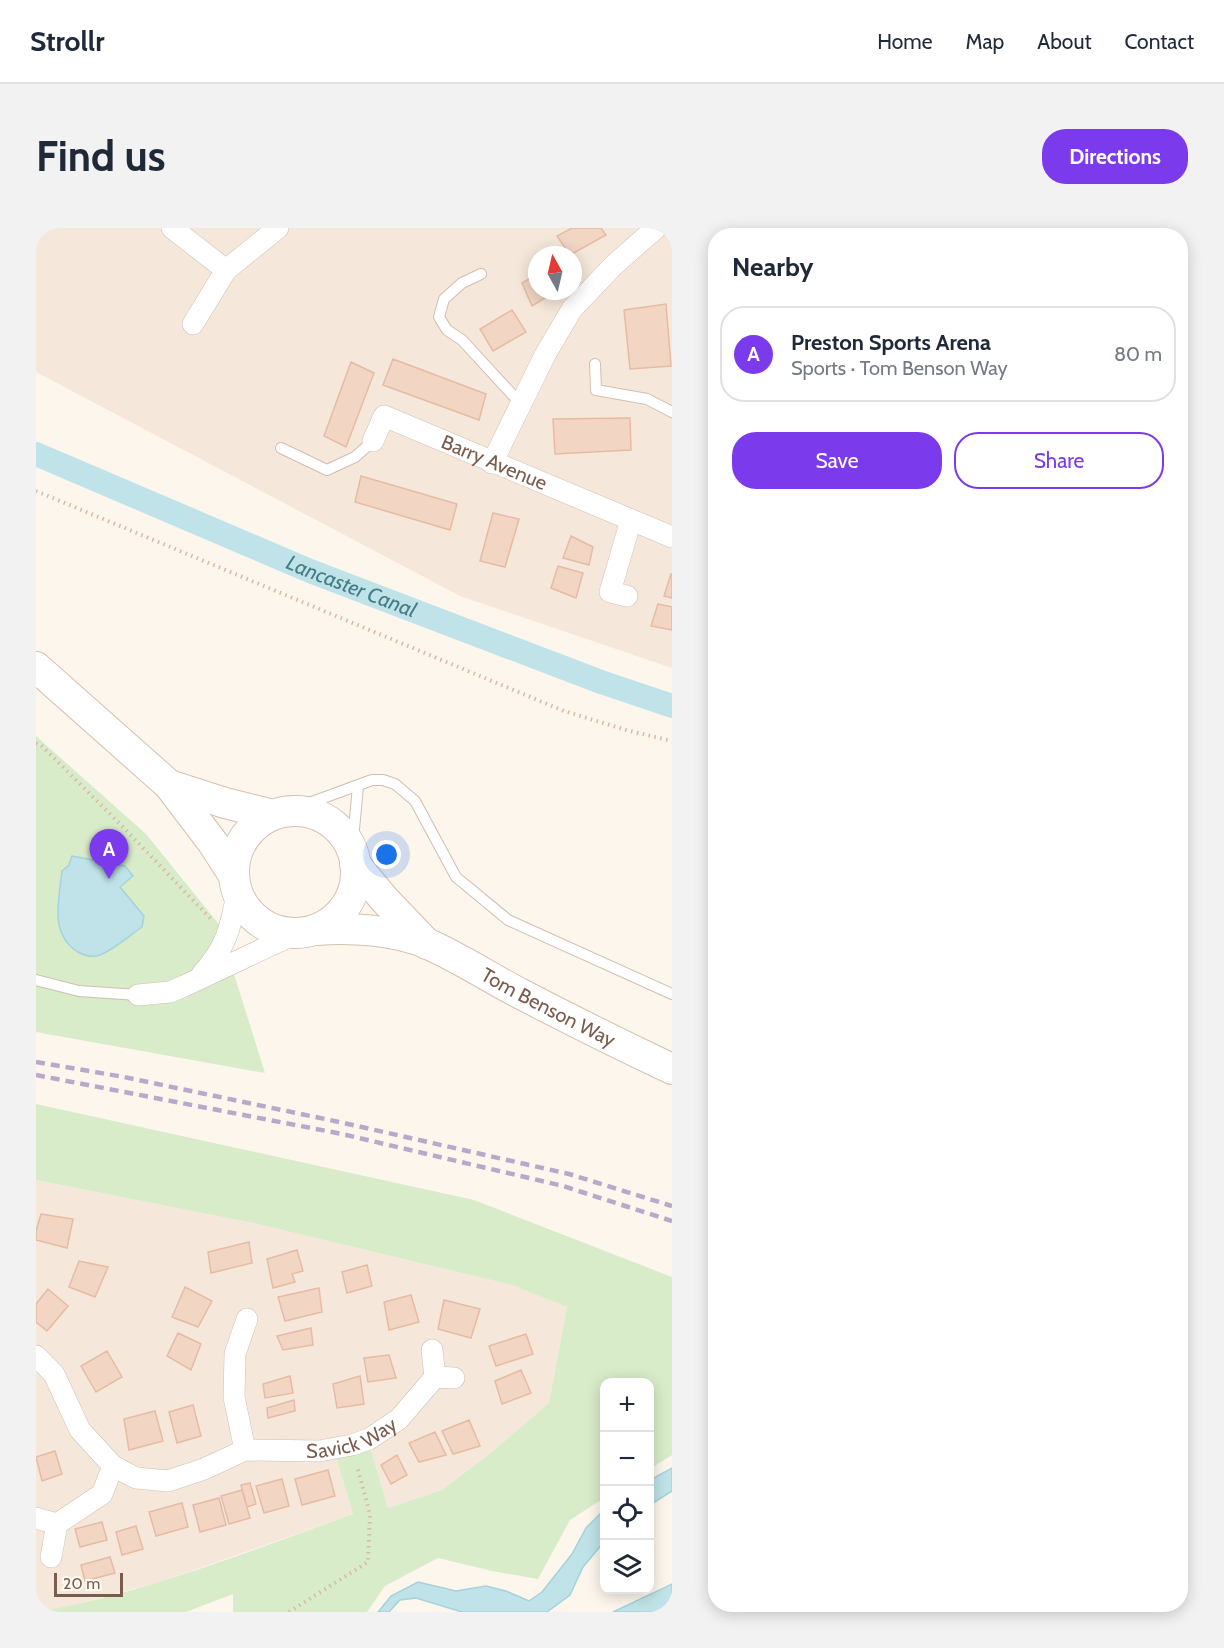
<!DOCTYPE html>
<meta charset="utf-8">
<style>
:root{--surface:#fff;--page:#f2f2f3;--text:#1f2937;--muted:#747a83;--line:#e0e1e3;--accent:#7c3aed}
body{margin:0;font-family:Cabin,sans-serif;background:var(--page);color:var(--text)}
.controls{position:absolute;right:18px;bottom:18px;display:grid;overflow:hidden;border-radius:12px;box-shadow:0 3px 15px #0003}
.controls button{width:54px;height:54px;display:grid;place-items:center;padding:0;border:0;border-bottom:2px solid var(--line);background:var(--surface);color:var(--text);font:30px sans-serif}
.compass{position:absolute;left:492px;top:18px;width:54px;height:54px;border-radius:50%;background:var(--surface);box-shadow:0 3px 15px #0003;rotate:352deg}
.scale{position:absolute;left:18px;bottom:15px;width:69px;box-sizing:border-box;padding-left:6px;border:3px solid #7a5c4d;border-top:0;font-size:16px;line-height:21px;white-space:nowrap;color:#7a5c4d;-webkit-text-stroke:4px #fffaf3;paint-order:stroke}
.you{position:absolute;left:351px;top:627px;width:21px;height:21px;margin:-15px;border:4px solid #fff;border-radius:50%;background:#1a73e8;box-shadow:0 0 0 9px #1a73e833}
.badge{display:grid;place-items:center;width:39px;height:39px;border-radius:50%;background:var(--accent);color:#fff;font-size:20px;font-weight:700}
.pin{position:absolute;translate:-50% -50px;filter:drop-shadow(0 2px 3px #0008)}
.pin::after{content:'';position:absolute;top:32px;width:21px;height:18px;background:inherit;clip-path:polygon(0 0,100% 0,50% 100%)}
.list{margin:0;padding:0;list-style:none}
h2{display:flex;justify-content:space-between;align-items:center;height:78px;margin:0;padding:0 24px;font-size:26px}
h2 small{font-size:20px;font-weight:400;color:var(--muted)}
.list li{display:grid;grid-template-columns:39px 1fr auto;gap:18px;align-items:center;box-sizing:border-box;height:96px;margin:0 12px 12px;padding:0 12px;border:2px solid var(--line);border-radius:24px}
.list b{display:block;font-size:22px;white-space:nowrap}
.list p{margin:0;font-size:20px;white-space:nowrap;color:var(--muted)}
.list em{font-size:20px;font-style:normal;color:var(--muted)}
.actions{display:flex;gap:12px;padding:18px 24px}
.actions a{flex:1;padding:14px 0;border:2px solid var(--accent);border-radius:24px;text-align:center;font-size:21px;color:var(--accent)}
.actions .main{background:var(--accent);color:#fff}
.icon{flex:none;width:33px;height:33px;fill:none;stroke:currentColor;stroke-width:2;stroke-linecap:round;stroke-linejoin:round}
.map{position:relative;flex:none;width:636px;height:1384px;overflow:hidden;border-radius:24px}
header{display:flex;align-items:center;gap:36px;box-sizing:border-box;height:84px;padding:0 30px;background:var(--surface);border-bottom:2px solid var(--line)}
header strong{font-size:28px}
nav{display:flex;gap:33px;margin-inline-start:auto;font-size:21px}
.intro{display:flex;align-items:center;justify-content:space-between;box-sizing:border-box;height:144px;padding:0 36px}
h1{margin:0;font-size:42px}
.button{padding:15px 27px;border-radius:24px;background:var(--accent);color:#fff;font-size:21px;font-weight:700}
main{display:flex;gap:36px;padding:0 36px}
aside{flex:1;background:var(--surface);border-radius:24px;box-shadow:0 3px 15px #0003}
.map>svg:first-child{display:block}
.residential{fill:#f5e8da;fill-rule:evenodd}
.green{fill:#d8ecc9}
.water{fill:#bfe3e8;stroke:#a5d3da;stroke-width:1.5}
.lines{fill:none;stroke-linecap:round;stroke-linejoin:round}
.canal{stroke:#bfe3e8;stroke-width:24}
.building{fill:#f3d5c3;stroke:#e6bba3;stroke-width:1.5}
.service-casing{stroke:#d1beb0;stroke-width:12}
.minor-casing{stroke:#d1beb0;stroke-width:22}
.secondary-casing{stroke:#d6c0b0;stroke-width:32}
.path{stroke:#d9b8a5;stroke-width:4;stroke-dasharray:1.5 4.5;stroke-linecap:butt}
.service{stroke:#fff;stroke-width:10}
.minor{stroke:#fff;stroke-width:21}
.secondary{stroke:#fff;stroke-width:30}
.rail{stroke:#b9a8c9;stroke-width:4.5;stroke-dasharray:9 6;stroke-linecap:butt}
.labels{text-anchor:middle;stroke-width:6;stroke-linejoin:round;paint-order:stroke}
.street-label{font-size:20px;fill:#7a5c4d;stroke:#fffaf3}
.water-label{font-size:21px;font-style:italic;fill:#437c86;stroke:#fffaf3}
</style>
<header>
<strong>Strollr</strong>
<nav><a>Home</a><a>Map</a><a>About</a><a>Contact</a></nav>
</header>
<div class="intro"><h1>Find us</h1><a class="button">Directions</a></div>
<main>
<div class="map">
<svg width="636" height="1384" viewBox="0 0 636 1384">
<rect width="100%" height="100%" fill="#fdf6ec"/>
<path class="residential" d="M0,0H636V440L424,368L0,144ZM501,27H537V63H501Z
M0,952L217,995L476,1057L531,1079L513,1175L456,1224L406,1262L352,1280L335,1222L300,1230L317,1286L127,1353L30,1379L0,1384Z"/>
<path class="green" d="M0,508L110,606L182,695L229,845L0,804Z
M0,876L438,972L636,1049V1227L614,1241V1154H568V1270L534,1292L502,1351L456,1343L402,1330L349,1358L331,1384H197V1366L150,1384H2C110,1365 214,1323 317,1286L300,1230L335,1222L352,1280L406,1262L456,1224L513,1175L531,1079L476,1057L217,995L0,952Z"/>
<path class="water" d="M36,628L89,638L97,648L84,659L108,688L106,699C93,708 79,721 64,727C56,730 49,728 42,724C13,706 23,672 26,643L33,637Z
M636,1240V1263L614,1277V1252Z
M568,1282V1314L547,1339L534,1367L511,1384H426L380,1370L364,1372L353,1384H342L355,1368L382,1354L420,1363L450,1358L470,1363L493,1373L506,1364L536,1326L550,1300Z
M636,1356V1384H577Z"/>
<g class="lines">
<path class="canal" id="s1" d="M0,226L274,343L565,454L636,478"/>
</g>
<path class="building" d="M536,0H565L570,7L534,27L521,8Z
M501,46V63H520L496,78L486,55Z
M630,76L635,138L594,141L588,82Z
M476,82L490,104L457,123L444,101Z
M357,131L450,166L443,192L347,157Z
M315,134L338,145L310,219L288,208Z
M594,190L595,222L519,226L517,191Z
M325,248L421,276L414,302L319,274Z
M457,285L483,291L469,339L444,333Z
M535,308L557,319L553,337L527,330Z
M522,338L547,345L540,370L515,360Z
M635,346H636V370L628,368Z
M622,376L636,379V402L615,398Z
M5,986L37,991L31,1020L0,1012V1003Z
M213,1014L216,1035L175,1045L172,1024Z
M261,1022L267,1043L256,1046L259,1054L237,1060L231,1031Z
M43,1033L72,1039L59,1069L33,1059Z
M331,1037L336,1058L311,1065L306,1044Z
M149,1059L176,1073L162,1099L136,1089Z
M283,1060L286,1084L249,1093L242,1069Z
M12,1061L32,1078L11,1103L0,1094V1076Z
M375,1067L383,1094L353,1102L348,1074Z
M408,1072L444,1081L435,1110L402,1101Z
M275,1100L277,1117L247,1122L241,1108Z
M142,1105L165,1116L155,1142L131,1128Z
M490,1106L497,1126L460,1138L453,1118Z
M71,1123L86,1149L60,1164L45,1138Z
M353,1127L360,1150L332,1154L328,1130Z
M485,1142L495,1165L466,1176L459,1153Z
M254,1148L257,1165L229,1170L227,1156Z
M324,1148L328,1176L301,1180L297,1156Z
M258,1172L259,1183L232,1190L231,1180Z
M157,1177L165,1208L141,1215L133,1184Z
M119,1183L127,1213L93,1222L88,1191Z
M433,1192L444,1218L417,1226L406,1203Z
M399,1204L410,1227L383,1234L373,1215Z
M19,1223L26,1246L6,1253L0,1229Z
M361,1227L371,1247L355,1256L345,1237Z
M292,1242L299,1268L266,1277L259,1251Z
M246,1251L253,1278L228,1285L220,1258Z
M214,1255L220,1276L211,1279L205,1257Z
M206,1262L214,1290L193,1296L185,1268Z
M183,1270L190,1297L164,1304L157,1277Z
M146,1275L152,1299L120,1308L113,1284Z
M66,1294L71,1312L44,1319L39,1301Z
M100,1298L107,1321L86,1327L80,1304Z
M74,1329L79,1345L49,1353L45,1337Z"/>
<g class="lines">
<defs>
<path id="service" d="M445,46L426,55L408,71L403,89L411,102L426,112L485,176
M559,136L560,162L611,171L636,184
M245,220L291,242L319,229L337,213
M249,584L336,552H347L359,556L379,573L420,649L472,692L636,766
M316,623L322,558
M0,752L43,763L102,767"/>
<g id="minor">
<path d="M136,0L190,42"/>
<path d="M157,96L190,42L242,0"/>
<path id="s2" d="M337,213L348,188L636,309"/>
<path d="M456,235L509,127L536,81L578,37L620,0"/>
<path d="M591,368L574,364L595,292"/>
<path d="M166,746C190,720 195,699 201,665"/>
<path d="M102,767L134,764L148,758L261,705"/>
<path d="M396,1122L399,1149"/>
<path id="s3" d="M0,1128L18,1146L44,1202L77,1238L100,1250L132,1253L168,1241L209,1222L283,1223L316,1217L333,1211L363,1191L399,1149L418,1150"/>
<path d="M209,1222L198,1169L199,1126L211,1091"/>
<path d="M0,1290L21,1296"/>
<path d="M15,1329L21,1296L66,1266L77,1238"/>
</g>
<g id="secondary">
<path d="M0,439L133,557L177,615L197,646"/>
<path d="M133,557L189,575L237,587"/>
<circle cx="259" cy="644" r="61"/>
<path d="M319,636L348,671L391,716"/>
<path id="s4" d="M280,702C314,699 360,702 392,716C424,730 454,750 485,766C535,792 585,817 636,841"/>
</g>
</defs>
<use href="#service" class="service-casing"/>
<use href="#minor" class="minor-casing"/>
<use href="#secondary" class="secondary-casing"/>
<path class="path" d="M0,263L528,483L590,502L636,513
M0,515L5,517L87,599L175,691
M253,1384L332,1334L334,1286L321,1238"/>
<use href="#service" class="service"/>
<use href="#minor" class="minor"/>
<use href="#secondary" class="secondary"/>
<path class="rail" d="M0,834L88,849L308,895L533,946L636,978
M0,847L306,906L527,958L636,993"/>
</g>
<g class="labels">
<g class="street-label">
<text dy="7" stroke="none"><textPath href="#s2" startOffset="147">Barry Avenue</textPath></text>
<text dy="7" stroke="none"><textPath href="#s4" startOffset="250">Tom Benson Way</textPath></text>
<text dy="7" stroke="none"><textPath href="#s3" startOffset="386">Savick Way</textPath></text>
</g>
<g class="water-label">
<text dy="7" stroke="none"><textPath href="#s1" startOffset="342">Lancaster Canal</textPath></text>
</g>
</g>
</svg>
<div class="controls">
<button>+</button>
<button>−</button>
<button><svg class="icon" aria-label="locate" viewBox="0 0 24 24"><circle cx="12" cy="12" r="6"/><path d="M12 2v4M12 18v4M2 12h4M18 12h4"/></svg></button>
<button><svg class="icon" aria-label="layers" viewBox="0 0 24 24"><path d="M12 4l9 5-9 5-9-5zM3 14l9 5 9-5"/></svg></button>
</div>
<svg class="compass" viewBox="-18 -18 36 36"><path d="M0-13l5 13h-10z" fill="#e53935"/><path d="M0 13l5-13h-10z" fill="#747a83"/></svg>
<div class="scale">20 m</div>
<div class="you"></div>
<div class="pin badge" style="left:73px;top:651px">A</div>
</div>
<aside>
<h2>Nearby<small></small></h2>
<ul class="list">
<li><span class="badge">A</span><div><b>Preston Sports Arena</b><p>Sports · Tom Benson Way</p></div><em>80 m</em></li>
</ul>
<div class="actions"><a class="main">Save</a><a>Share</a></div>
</aside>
</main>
